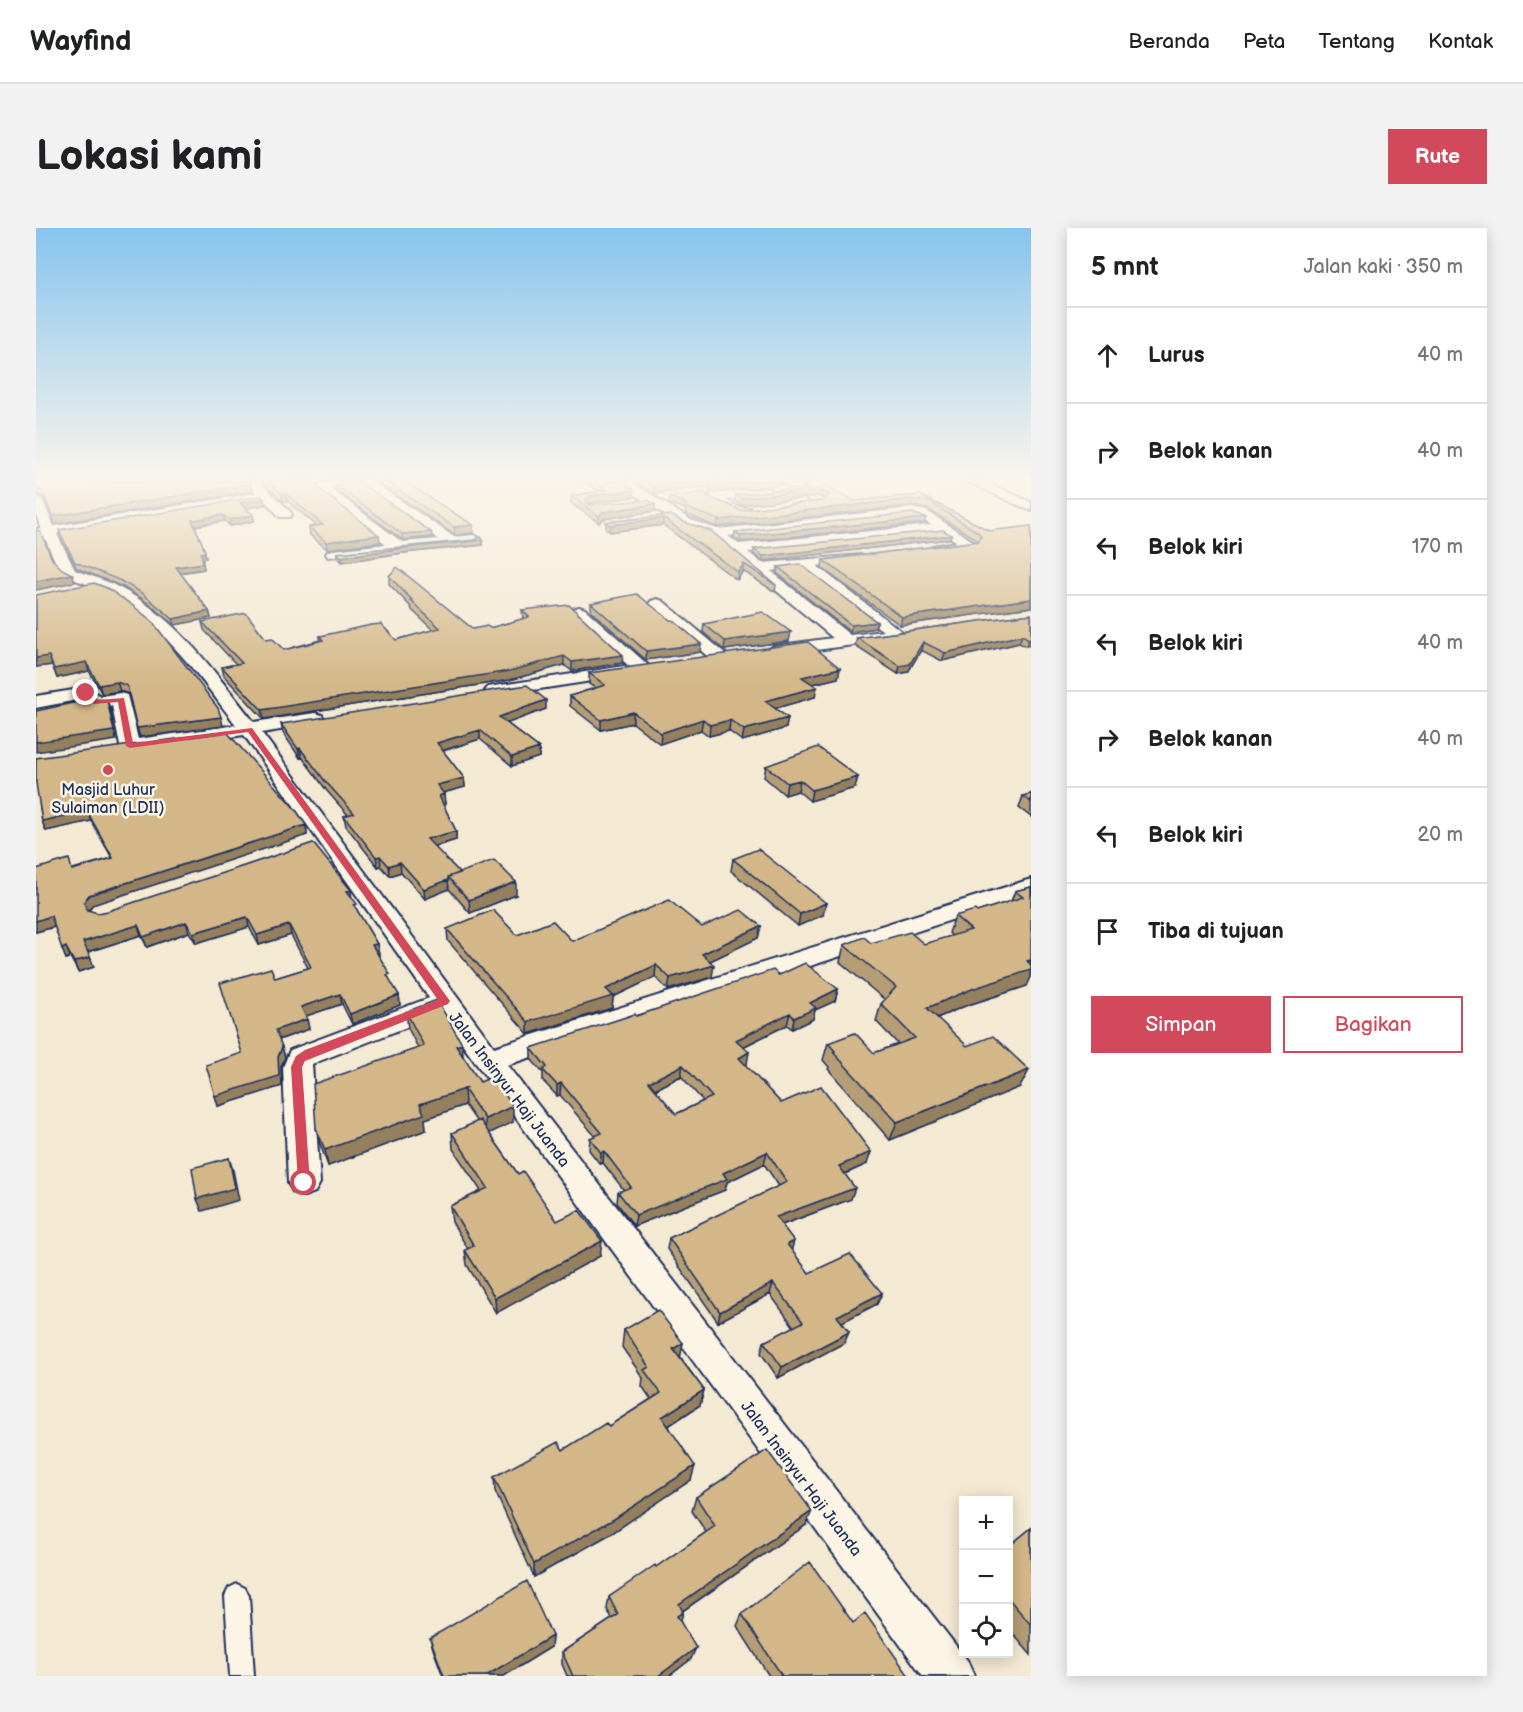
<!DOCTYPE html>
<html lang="id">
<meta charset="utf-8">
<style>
:root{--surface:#fff;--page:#f2f2f2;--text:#202124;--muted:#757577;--line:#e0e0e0;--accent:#d1495b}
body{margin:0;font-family:"Balsamiq Sans",sans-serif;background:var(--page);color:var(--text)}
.controls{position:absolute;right:18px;bottom:18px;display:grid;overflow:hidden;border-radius:0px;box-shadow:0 3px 15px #0003}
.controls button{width:54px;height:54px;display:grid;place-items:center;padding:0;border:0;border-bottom:2px solid var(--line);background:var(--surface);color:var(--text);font:30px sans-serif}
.stop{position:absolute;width:18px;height:18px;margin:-14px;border:4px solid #d1495b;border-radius:50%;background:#fff}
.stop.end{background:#d1495b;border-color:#fff;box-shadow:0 2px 6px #0008}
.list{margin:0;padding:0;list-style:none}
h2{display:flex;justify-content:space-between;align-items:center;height:78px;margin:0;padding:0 24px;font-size:26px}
h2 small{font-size:20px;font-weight:400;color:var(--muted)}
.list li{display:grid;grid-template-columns:39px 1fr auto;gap:18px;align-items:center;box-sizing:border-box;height:96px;padding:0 24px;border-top:2px solid var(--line)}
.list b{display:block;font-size:22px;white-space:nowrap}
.list em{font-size:20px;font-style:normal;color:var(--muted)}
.actions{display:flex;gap:12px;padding:18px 24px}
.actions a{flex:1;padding:14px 0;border:2px solid var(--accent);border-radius:0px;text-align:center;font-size:21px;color:var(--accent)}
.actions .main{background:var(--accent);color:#fff}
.icon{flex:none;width:33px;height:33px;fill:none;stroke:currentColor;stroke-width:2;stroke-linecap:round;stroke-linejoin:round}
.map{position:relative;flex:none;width:995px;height:1448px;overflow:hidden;border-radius:0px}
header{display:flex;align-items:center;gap:36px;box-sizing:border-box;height:84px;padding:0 30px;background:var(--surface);border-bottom:2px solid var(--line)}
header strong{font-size:28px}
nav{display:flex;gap:33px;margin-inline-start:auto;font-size:21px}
.intro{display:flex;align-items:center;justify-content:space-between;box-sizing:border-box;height:144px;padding:0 36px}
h1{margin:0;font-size:42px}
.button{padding:15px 27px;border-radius:0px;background:var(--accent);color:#fff;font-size:21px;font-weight:700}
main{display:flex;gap:36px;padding:0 36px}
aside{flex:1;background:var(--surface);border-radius:0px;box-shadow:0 3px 15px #0003}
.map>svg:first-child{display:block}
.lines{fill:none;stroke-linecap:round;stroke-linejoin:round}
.service-casing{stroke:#1b2f5e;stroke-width:4}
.minor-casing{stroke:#1b2f5e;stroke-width:4}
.service{fill:#fcf5e5;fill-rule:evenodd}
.minor{fill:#fcf5e5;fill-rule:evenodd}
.wall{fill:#b59d75;stroke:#1b2f5e;stroke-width:1.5;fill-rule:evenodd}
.shaded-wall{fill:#94805f;stroke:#1b2f5e;stroke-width:1.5}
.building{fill:#d3b788;stroke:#1b2f5e;stroke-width:1.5;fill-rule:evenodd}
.route{fill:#d1495b}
.poi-dot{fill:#d1495b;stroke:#fcf5e5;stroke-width:2}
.labels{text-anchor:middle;stroke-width:5;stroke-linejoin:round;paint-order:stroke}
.poi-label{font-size:16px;fill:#1b2f5e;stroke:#fcf5e5}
.street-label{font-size:16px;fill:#1b2f5e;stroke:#fcf5e5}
</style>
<header>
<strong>Wayfind</strong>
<nav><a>Beranda</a><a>Peta</a><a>Tentang</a><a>Kontak</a></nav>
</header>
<div class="intro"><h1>Lokasi kami</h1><a class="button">Rute</a></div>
<main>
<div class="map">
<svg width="995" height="1448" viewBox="0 0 995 1448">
<rect width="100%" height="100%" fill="#f4e9d2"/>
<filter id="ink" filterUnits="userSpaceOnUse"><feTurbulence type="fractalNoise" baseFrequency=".0167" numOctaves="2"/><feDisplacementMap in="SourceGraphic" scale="12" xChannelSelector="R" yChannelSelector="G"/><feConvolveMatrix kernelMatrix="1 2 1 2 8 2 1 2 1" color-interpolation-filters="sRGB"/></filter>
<g filter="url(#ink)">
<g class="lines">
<defs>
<path id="service" d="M201,1356L209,1360L213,1368L218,1448H194L189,1368L193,1360Z"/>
<path id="minor" d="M211,253H223L254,283L256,286L254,289H244L227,271L21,306L39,342C55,348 72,353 86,361C143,392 179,445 218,494L279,485L286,487L288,491L286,495L226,505L458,819L995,651V666L471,837L931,1432L938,1448H887L404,786L276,836L284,955L279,964L268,968L257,964L252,955L247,839L254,822L393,770L208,507L94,524L87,522L84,518L76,478C63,479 57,480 46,471L0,480V468L50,460L65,468L84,465L91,467L102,511L200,497C163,448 129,399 76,368C61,359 44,354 29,348L22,340L8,308L0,309V301L5,300L0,287V267L6,271L18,298L220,265Z
M336,253L418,309L438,307L445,311L438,315L292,329L290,326L292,323L297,322L350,316L284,265L282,259L284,256L296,253ZM322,255L323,256L402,311L366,314L295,261Z
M579,253H594L655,292L681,301L875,280L891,283L941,316L934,320L897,324L895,321L897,318L921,314L906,304L712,324L726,335L825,327L827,330L825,333L781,338L869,406L867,410L855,412L743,427L737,426L734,422L737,418L797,410L675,308L645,298ZM875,288L882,289L895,297L703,316L692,308ZM764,340L847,403L814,407L735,343Z
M746,253H761L790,274L784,278L779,277Z
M930,253H947L995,274V283Z
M732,260L738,264L736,267L690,272L702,279L714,280L716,283C703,294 680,280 670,270L676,266Z
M621,371L627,373L690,426L693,430L690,434H678L615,379L613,376L615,373Z
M543,379L549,381L611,436L614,440L611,444L605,445L595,440L597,443L594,447L588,448L458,468L452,467L449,463L452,459L458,458L588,438L594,439L537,387L535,384L537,381Z"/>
</defs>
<use href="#service" class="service-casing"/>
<use href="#minor" class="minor-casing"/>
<use href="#service" class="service"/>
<use href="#minor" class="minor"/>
</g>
<path class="wall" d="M0,253L216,263L19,296L8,270L0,266Z
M226,253H285L281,257L282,260L344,314L291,321L274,307L273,299L281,298L251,273H247Z
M340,253H367L437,297V305L419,307Z
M548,253H585L597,269L554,275L552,277L619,283L567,291L563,295L535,275V268L563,264Z
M599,253H782L818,273L884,267L954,303L995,298V379L864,397L786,340L787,332L942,313L940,311L892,281L875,278L681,299L650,286L649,281L633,275L634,269L671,268L704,282L785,273L788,271L784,268L705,277L699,273L700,267L769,260L770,259L764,255L674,265L672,260L667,259L618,266Z
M300,257L395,304L396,309L367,312L300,262Z
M229,277L210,280L217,287L218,293L194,298L189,293L159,298L169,324L170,330L166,331L168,341L144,345L173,383L175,390L139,397L108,372L87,359L41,340L24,308L23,302Z
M635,287L740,357L739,364L707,343L701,352L627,297L574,304L570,301V294Z
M888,295L704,314L698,310L699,304Z
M915,307L913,311L727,333L718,326V321Z
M447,312V317L367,325L306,334L302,330L301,325Z
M742,339L839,400L814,404L741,345Z
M353,348L437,401L454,400L487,391L486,382L586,435L536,443L528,437L474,452L228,491L188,448L186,439L200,436L168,402L166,394L230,411L248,422L284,412V408L360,412L397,402L376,382L375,379L353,356Z
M0,367L187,498L104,509L93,466L84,463L66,466L53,443L21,450L16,437L0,439Z
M555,375L664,424L610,432L555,383Z
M995,386V417L990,418L983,415L906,433L885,422L872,444L862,446L819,418L821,410Z
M668,396L753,413L688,422L667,404Z
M804,440L802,450L777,456L779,469L739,480L750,500L706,513L693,503L673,508L665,502L624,516L597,495L565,502L534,478V468L559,460L553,456V445Z
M510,481L471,495L503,520V529L476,538L444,511L407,523L428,550L429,559L407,565L409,576H407L420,603V612L398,619L424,645L480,667L434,685L413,661L389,671L365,644L354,648L345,638L342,639L310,598L308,588L312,587L291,563L266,529L264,530L247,505L245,496Z
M0,530L270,597L271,607L56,677L53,683L62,685L316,670L322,684L341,716L343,726H342L355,755L363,767L364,777L316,796L306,776L270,788L273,801L243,812L249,829L245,839L246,858L182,878L239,750L272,740L255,707L223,717L213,699L160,715L153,704L111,719L105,707L52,724L58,739L42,744L34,729L30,731L19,699L0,704L37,641L76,630L55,593L10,603L6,593L2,565Z
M730,538L819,560L774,573L762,563L749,567L728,549Z
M995,566V589L983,580L987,568Z
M697,631L787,687L762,698L695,643Z
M995,659L991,758L929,778L901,790L931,818L993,842L984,859L854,912L792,841L793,839L787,832L792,815L838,825L862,816L840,793L845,776L849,772L804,734L808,717L835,715L888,716L916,708L913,705L919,688L941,684L975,673L979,663Z
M725,698L722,710L674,733L676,749L632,762L619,749L577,769L576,780L492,806L412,713L411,701L536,713L666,699Z
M743,747L802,761L799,773L779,782L777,791L756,801L751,797L707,819L711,836L709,837L745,875L831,936L809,946L815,971L746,997L755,1022L773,1045L846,1065L841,1076L806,1094L813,1104L808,1115L742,1150L725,1125L728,1114L758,1099L734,1066L682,1094L631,1021L633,1010L743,958L728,936L691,954L689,962L598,998L581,975L582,964L588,962L567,935L564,936L553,922L554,910L559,908L524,867L521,868L507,853V845L495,831V820L600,788ZM645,848L667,873L640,886L619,862Z
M370,784L426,816L427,829L444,854L477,894L453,905L482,946L521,993L564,1028L460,1085L431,1037L429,1022L432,1021L416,994L414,978L445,963L417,921L416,905L441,894L429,877L389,891L390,902L292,938L284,916L280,900L382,820L372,800Z
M588,1102L644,1129L668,1162L664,1177L633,1198L655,1252L576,1305L498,1349L459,1263L458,1249L527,1222L573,1198L615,1171L606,1158L607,1150L586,1119Z
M660,1269L770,1297L647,1383L644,1394L655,1431L633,1448H531L526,1436V1424L576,1391L571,1381L573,1369L620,1339L670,1304L656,1283Z
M995,1300V1427L972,1400V1319Z
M706,1386L817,1395L873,1448H733L701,1398Z
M516,1408L515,1419L468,1448H407L397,1421L394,1410Z"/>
<path class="shaded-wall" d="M659,253H667V259L618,266V259Z
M717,253H764V255L674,265L675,258Z
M215,256L216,263L19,296L17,288Z
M785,261L784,268L705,277L706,270Z
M598,262L597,269L554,275L550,279V272L554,268Z
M246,266H250L251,273H247Z
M228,271L229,277L205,281L204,275Z
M876,271L875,278L681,299L682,292Z
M619,276V283L567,291L563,295V288L567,284Z
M187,287L189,293L158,298L156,292Z
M217,287L218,293L194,298L193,292Z
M627,290V297L574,304V297Z
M890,290L888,295L704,314V308Z
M437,297V305L419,307L418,299Z
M395,304L396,309L367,312L366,306Z
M343,307L344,314L291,321L290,314Z
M915,307L913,311L727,333V328Z
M447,312V317L367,325L306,334L305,329L367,320Z
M169,324L170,330L166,331L165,325Z
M167,335L168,341L141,345L140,339Z
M708,336L707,343L701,352L702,344Z
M36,346L39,354L0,362V353Z
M995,371V379L864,397L866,389Z
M173,383L175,390L139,397L137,391Z
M841,394L839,400L814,404L815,397Z
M755,404L753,413L688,422L689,413Z
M986,407L983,415L906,433L909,425Z
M995,410V417L990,418L993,411Z
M887,414L885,422L872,444L862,446L864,438Z
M665,416L664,424L610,432V423Z
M587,427L586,435L536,443V434Z
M13,428L16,437L0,439V430Z
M528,428V437L474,452L228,491L226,482Z
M50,434L53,443L21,450L18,441Z
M804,440L802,450L764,459L766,449Z
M81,454L84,463L66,466L63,457Z
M781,459L779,469L727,484L729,473Z
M71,472L74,480L80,512L0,524V514Z
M510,472V481L464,498L463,489Z
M597,484V495L565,502V492Z
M185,489L187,498L104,509L101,500Z
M752,490L750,500L706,513L708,502Z
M667,491L665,502L624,516L625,505Z
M694,492L693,503L673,508L674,497Z
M444,502V511L402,524L401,515Z
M264,520L266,529L264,530L262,521Z
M503,520V529L476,538V529Z
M822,549L819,560L774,573L776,562Z
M428,550L429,559L402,566L401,557Z
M764,552L762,563L749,567L751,555Z
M408,566L409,576L404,577L403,568Z
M51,583L55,593L10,603L6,593Z
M270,597L271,607L56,677L52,684L48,674L53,667Z
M420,603V612L392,620L391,611Z
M344,628L345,638L342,639L340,629Z
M364,634L365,644L354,648L353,638Z
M412,652L413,661L389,671L388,661Z
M480,654V667L434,685L433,672Z
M315,662L316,672L311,663Z
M790,675L787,687L762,698L764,686Z
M15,688L20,698L0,704V693Z
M211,689L213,699L160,715L157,705Z
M150,694L153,704L111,719L107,709Z
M102,697L105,707L51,724L47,714Z
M253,697L255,707L223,717L221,707Z
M725,698L722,710L664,738L666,726Z
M341,716L343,726L338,727L336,717Z
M30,719L34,729L30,731L26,721Z
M54,729L58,739L42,744L38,734Z
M995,732V749L991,758L929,778L884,797L891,780Z
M620,737L619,749L577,769L576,780L492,806V794L570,761Z
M678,737L676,749L632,762L634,750Z
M802,761L799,773L779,782L777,791L756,801L758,790L774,775Z
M304,766L306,776L267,789L265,779Z
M363,767L364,777L316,796L314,786Z
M754,785L751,797L698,823L700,812Z
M271,791L273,801L242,812L240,802Z
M426,816L427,832L420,818Z
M246,819L249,829L245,839L246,858L182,878L179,868L242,829Z
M713,824L711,836L700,841L703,830Z
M647,837L645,848L611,865L613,854Z
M993,842L984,859L854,912L861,894Z
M525,855L524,867L521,868V857Z
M428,861L429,877L389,891L390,902L292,938L289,922L384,876Z
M477,878V894L450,907L449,891Z
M568,923L567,935L564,936L565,925Z
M731,924L728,936L691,954L689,962L598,998L600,987Z
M835,924L831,936L799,950L803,938Z
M193,930L197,942L203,972L166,983L161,971Z
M819,960L815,971L737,1000L740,989Z
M566,1013L564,1028L460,1085L459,1070Z
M758,1013L755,1024L751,1016Z
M737,1055L734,1066L682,1094L684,1084Z
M846,1065L841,1076L797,1099L801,1088Z
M813,1104L808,1115L742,1150L746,1139Z
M647,1115L644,1131L637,1121Z
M668,1162L664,1177L623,1204L626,1189Z
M659,1238L655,1252L576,1305L498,1349V1336Z
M776,1283L770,1297L639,1388L643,1376Z
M647,1384L644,1396L641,1388Z
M516,1408L515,1419L468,1448H450Z
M660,1420L655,1431L633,1448H622Z"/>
<path class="building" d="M0,253H213L215,256L17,288L6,263L0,260Z
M232,253H280L282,260L343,307L290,314L273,299L287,297L250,266H246Z
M316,253H322L395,304L366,306L300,257Z
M349,253H367L437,297L418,299Z
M558,253H585L598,262L554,268L550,272L552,277L612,272L619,276L567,284L563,288L535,268L571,262Z
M609,253H659L618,259Z
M672,253H717L675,258Z
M772,253H782L818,273L884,267L954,303L995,298V371L866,389L787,332L943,313L945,308L942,304L894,274L876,271L682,292L651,280L649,275L634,269L669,264L671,268L704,282L785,273L793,267L785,261L706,270L700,267L769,260L773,254Z
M225,268L228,271L204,275L217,287L193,292L187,287L156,292L166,315L169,324L165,325L167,335L140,339L173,383L137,391L106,365L85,353L39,334L23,302Z
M876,285L890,290L704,308L699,304Z
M635,287L645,293L675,303L740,357L708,336L702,344L627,290L574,297L570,294Z
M0,302L4,303L16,331L26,341L36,346L0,353Z
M907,302L915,307L727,328L718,321Z
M445,309L447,312L367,320L305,329L301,325L438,312Z
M764,336L841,394L815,397L742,339Z
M361,339L437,401L451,398L454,400L493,389L486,382L533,377L587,427L536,434L528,428L474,443L226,482L186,439L206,435L166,394L210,385L230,411L236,410L248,422L287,412L284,408L335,397L345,396L360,412L404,400L375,373H377L353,348Z
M58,355L71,360L96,377L116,393L182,480L185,489L101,500L91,458L81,454L63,457L50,434L18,441L13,428L0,430V367Z
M601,366L634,392H637L665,416L610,423L555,375Z
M727,384L755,404L689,413L668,396Z
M995,386V410L993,411L986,407L909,425L887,414L874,436L864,438L821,410Z
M772,414L804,440L766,449L781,459L729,473L752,490L708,502L694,492L674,497L667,491L625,505L597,484L565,492L534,468L569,457L553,445Z
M491,457L510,472L463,489L503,520L476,529L444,502L401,515L428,550L401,557L408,566L403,568L420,603L391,611L424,645L412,649V652L388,661L364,634L353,638L344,628L340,629L308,588L318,585L289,553L264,520L262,521L245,496Z
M55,471L71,472L78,503L0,514V483Z
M191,504L260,582L270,597L53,667L48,674L51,682L62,685L72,683L277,615L315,662L311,663L321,676L318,677L341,716L336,717L354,746L351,747L363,767L314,786L304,766L265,779L271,791L240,802L246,819L242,829L243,848L179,868L170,837L206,825L184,755L235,740L239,750L275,739L253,697L221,707L211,689L157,705L150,694L107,709L102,697L47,714L54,729L38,734L30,719L26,721L15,688L0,693V641L33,631L36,642L77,630L51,583L6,593L0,555V530Z
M782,519L822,549L776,562L764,552L751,555L730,538Z
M995,566V574L987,568Z
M722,621L790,675L764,686L697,631Z
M458,632L480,654L433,672L412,649Z
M995,659V732L991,733L995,737V742L936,761L891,780L931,818L957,808L993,842L861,894L797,824L799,823L792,815L819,805L838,825L879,810L845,776L860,759L808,717L828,709L835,715L874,704L888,716L935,702L919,688L939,682L941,684L987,669L979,663Z
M633,672L666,699L705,682L725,698L666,726L678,737L634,750L620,737L570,761L577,768L492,794L411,701L457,682L481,707L517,693L536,713Z
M769,735L802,761L774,775L780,780L758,790L754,785L700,812L713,824L703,830L745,875L785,858L835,924L803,938L819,960L740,989L758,1013L751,1016L773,1045L814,1026L846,1065L801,1088L813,1104L746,1139L728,1114L767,1094L737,1055L684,1084L633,1010L751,954L731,924L687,945L691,951L600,987L582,964L595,959L568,923L565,925L554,910L566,905L525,855L521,857L507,842L511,839L495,820L599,786L600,788L737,742L743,747ZM647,837L676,869L640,886L613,854Z
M401,772L426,816L420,818L444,854L456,849L477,878L449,891L428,861L432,860L384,876L388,886L289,922L280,900L277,856L388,818L370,784Z
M444,892L482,946L487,943L521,993L543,982L566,1013L459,1070L429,1022L438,1018L414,978L452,960L416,905Z
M193,930L199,960L161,971L156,940Z
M622,1082L647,1115L637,1121L668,1162L626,1189L659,1238L578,1291L498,1336L458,1249L522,1214L527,1222L570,1195L573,1198L625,1165L608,1142L613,1139L588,1102Z
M731,1222L776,1283L643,1376L647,1384L641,1388L660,1420L622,1448H537L526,1424L582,1387L573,1369L619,1337L620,1339L679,1298L660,1269Z
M995,1300V1397L972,1370V1319Z
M774,1334L817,1395L829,1385L873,1448H746L706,1386Z
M491,1353L516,1408L450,1448H408L394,1410Z"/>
</g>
<linearGradient id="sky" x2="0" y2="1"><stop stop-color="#87c4ef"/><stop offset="0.55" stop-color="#faf5eb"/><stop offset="1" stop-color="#faf5eb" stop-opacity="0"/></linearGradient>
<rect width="995" height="456" fill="url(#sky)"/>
<path class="route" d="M47,464H52L62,472L88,470L97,515L216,500L414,773L412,776L269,833L266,839L274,955L272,959L268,960L262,955L255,839L260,828L269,822L402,772L212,504L94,520L90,518L82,474L58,476L47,466Z"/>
<circle class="poi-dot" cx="72" cy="542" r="6"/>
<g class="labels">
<g class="poi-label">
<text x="72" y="567">Masjid Luhur<tspan x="72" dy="18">Sulaiman (LDII)</tspan></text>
</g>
<g class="street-label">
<text transform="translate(474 861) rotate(53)" y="6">Jalan Insinyur Haji Juanda</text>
<text transform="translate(766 1250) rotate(53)" y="6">Jalan Insinyur Haji Juanda</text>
</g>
</g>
</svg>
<div class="controls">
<button>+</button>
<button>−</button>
<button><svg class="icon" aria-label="locate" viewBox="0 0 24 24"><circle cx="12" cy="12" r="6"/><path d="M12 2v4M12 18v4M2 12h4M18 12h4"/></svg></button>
</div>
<div class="stop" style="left:268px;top:955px"></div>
<div class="stop end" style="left:50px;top:465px"></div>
</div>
<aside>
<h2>5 mnt<small>Jalan kaki · 350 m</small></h2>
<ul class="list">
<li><svg class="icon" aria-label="ahead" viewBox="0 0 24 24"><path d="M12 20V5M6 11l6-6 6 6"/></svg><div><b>Lurus</b></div><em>40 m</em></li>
<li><svg class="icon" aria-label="right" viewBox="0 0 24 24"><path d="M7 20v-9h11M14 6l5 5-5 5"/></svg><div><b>Belok kanan</b></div><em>40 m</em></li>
<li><svg class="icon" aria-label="left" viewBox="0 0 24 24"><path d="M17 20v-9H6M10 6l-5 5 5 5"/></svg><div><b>Belok kiri</b></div><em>170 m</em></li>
<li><svg class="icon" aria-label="left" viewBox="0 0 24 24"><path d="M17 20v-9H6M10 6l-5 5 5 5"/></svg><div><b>Belok kiri</b></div><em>40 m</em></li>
<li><svg class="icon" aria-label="right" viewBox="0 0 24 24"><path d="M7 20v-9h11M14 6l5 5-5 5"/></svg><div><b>Belok kanan</b></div><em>40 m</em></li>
<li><svg class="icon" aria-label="left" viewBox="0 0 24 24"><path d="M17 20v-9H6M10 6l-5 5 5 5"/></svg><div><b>Belok kiri</b></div><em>20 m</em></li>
<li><svg class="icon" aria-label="arrive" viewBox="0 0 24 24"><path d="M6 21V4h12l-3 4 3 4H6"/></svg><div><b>Tiba di tujuan</b></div></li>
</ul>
<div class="actions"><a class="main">Simpan</a><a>Bagikan</a></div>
</aside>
</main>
